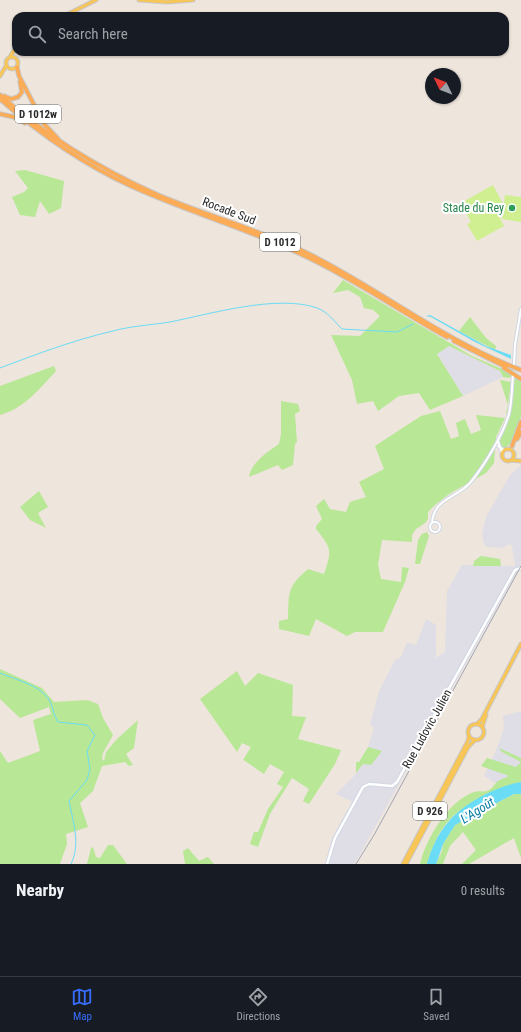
<!DOCTYPE html>
<meta charset="utf-8">
<style>
:root{--surface:#171b24;--page:#20242c;--text:#f1f3f6;--muted:#9ea1a6;--line:#363941;--accent:#386eff}
body{margin:0;font-family:"Roboto Condensed",sans-serif;background:var(--page);color:var(--text)}
.compass{position:absolute;left:425px;top:68px;width:36px;height:36px;border-radius:50%;background:var(--surface);box-shadow:0 1px 3px #0004;rotate:313deg}
.list{margin:0;padding:0;list-style:none}
h2{display:flex;justify-content:space-between;align-items:center;height:52px;margin:0;padding:0 16px;font-size:17px}
h2 small{font-size:13px;font-weight:400;color:var(--muted)}
.icon{flex:none;width:22px;height:22px;fill:none;stroke:currentColor;stroke-width:2;stroke-linecap:round;stroke-linejoin:round}
.map{position:relative;flex:none;width:521px;height:864px;overflow:hidden}
.search{position:absolute;background:var(--surface);box-shadow:0 1px 3px #0004;left:12px;right:12px;top:12px;height:44px;display:flex;align-items:center;gap:10px;box-sizing:border-box;padding:0 14px;border-radius:12px;color:var(--muted);font-size:15px}
.sheet{height:112px;background:var(--surface)}
nav{display:flex;justify-content:space-around;align-items:center;box-sizing:border-box;height:56px;border-top:1px solid var(--line);background:var(--surface);font-size:11px;color:var(--muted)}
nav a{display:grid;justify-items:center;gap:2px}
nav .on{color:var(--accent)}
.map>svg:first-child{display:block}
.industrial{fill:#dfdde6}
.green{fill:#b8e796}
.pitch{fill:#cfef91}
.water{fill:#6adcf5}
.lines{fill:none;stroke-linecap:round;stroke-linejoin:round}
.stream{stroke:#6adcf5;stroke-width:1}
.tertiary-casing{stroke:#d1d7e4;stroke-width:4}
.secondary-casing{stroke:#d1d7e4;stroke-width:4.5}
.primary-casing{stroke:#c8c8c8;stroke-width:5}
.trunk-casing{stroke:#c8c8c8;stroke-width:5.5}
.tertiary{stroke:#fff;stroke-width:2}
.secondary{stroke:#fff;stroke-width:2.5}
.primary{stroke:#f8c557;stroke-width:3}
.trunk{stroke:#fcab56;stroke-width:3.5}
.rail{stroke:#9fa4b6;stroke-width:1}
.leisure-dot{fill:#2e9e5b;stroke:#fff;stroke-width:1.5}
.labels{text-anchor:middle;stroke-width:4;stroke-linejoin:round;paint-order:stroke}
.shield{fill:#fff;stroke:#6b6b6b;stroke-width:1}
.shield-label{font-size:11px;font-weight:bold;fill:#2b2b2b}
.leisure-label{font-size:12px;fill:#27864d;stroke:#fff;text-anchor:end}
.street-label{font-size:12px;fill:#2b2b2b;stroke:#fff}
.water-label{font-size:13px;font-style:italic;fill:#067ba4;stroke:#fff}
</style>
<div class="map">
<svg width="521" height="864" viewBox="0 0 521 864">
<rect width="100%" height="100%" fill="#eee5dc"/>
<path class="industrial" d="M449,346L500,371L503,377L463,396L437,353Z
M521,465V563L359,856L354,864H326L332,838L352,802L336,794L354,776L363,764L382,751L368,747L374,727L370,725L379,691L395,660L401,657L407,642L416,645L426,619L436,625V658L445,652L447,591L462,565L515,566L512,546L510,544L501,548L487,547L484,544L482,534L486,517L510,475Z
M521,711V781L500,786L484,776L497,748L504,728L503,716Z"/>
<path class="green" d="M25,170L64,181L61,208L49,214L40,201L35,217L20,215L12,197L24,192L28,188L15,171Z
M343,280L472,356L511,373V377L509,378L503,377L500,371L449,346L437,354L463,396L430,410L419,393L399,396L378,411L373,401L357,404L352,380L331,335L360,336L380,316L373,310L364,308L360,297L348,290L333,293Z
M470,317L486,338L496,346L495,350L459,331Z
M54,366L56,371C39,389 25,408 0,415V386Z
M515,375L521,380C521,392 521,405 521,416C520,424 513,446 504,448L500,446L499,440L509,417L512,403Z
M500,380L511,382L507,414L506,413L508,405Z
M281,401L298,404L300,411L295,414L297,442L295,444L293,465L282,470L278,465L249,477C251,463 267,452 279,444L281,434Z
M440,411L451,439L459,436L456,423L465,419L471,434L481,430L476,415L505,418L496,437L494,463L486,473L449,494L435,505L428,512V519L425,523L416,529L412,535V542L382,540L378,565L381,579L401,582L402,567L409,568L405,582L383,632H355L347,636L316,619L309,636L279,629V621L288,619C289,592 287,587 308,569L324,574C332,550 332,549 316,529V526L322,519L316,506L324,499L330,509L346,512L350,502L366,497L359,482L384,469L375,446L421,416Z
M39,491L48,507L38,513L46,528L30,520L20,507Z
M427,532L429,536L420,564H415L418,540L422,534Z
M481,556L500,559L501,566H473L474,561Z
M0,669L42,688L54,702L87,700L98,704L103,718L113,735L103,753L102,759L104,761L106,752L117,739L138,720L134,748L126,754L133,765L129,766L125,762L102,766L93,791L80,803L88,827L66,834L67,844L60,864H0V751L8,763L40,751L33,720L51,714L49,707L20,718L0,699Z
M237,671L245,686L258,673L293,685L292,716L306,717L298,739L341,750L335,764L309,804L303,801L309,789L292,778L270,814L258,847L250,844L254,832H258L268,809L283,787L277,784L284,772L270,764L264,774L245,761L243,760L251,747L242,743L237,752L200,699Z
M368,747L382,751L371,765L363,764L356,773V762H359Z
M499,748L521,758V782C511,784 501,789 492,793C454,809 439,824 427,864H420C426,839 448,801 474,792C479,790 484,793 489,790C493,788 494,784 498,781C501,779 506,778 509,776L481,766L487,758L516,767L521,762L502,752Z
M514,794H521V858L514,838L469,864H462L476,850L463,832L450,846L443,864H436L442,851L443,844L455,825Z
M108,845H113L127,864H87L91,848L93,847L96,857L100,858Z
M188,848L199,861L208,857L214,864H185L183,851Z"/>
<path class="pitch" d="M493,185L503,204L495,208L504,226L477,241L467,224L471,222L461,203Z
M505,195L521,197V222L502,219Z"/>
<path class="water" d="M430,315L486,346L511,355V359L475,342L431,317L426,316Z
M521,782V794H514L455,825L443,844L437,862L436,864H427C437,829 454,810 486,794C497,789 509,784 521,782Z"/>
<g class="lines">
<path class="stream" d="M0,368C37,354 74,340 113,331C131,326 151,325 170,322C210,314 278,294 317,308C328,312 334,321 342,329L397,332L413,324
M0,673C16,680 37,684 48,698C53,705 53,715 58,722L87,725L95,735L87,751L90,769L87,780L69,801C73,822 81,844 71,864"/>
<defs>
<path id="tertiary" d="M514,364L515,345L521,309
M498,441L502,453
M498,446L504,450
M430 527a5 5 0 1 1 10 0a5 5 0 1 1-10 0Z
M432,523C434,498 455,499 470,483C484,466 503,435 509,414C512,401 512,387 513,374"/>
<path id="secondary" d="M327,864L335,838L363,787L369,784L392,786L397,782L515,570L521,568"/>
<path id="primary" d="M139,0L167,2L193,0
M64,16L96,0
M6 63a6 6 0 1 1 12 0a6 6 0 1 1-12 0Z
M10,57L16,47
M0,76L6,66
M502 455a6 6 0 1 1 12 0a6 6 0 1 1-12 0Z
M511,460L521,461
M468 732a8 8 0 1 1 16 0a8 8 0 1 1-16 0Z
M477,724L482,719L521,644
M482,727L486,715
M403,864L468,741L469,736
M406,864L468,747L475,740"/>
<path id="trunk" d="M17,67L19,76L44,124L58,139
M0,95C47,137 100,169 158,195C207,216 261,230 309,254C381,290 445,342 521,370
M4,96L11,99L18,97L22,92L20,82
M0,99C40,134 83,164 131,186C188,212 249,229 305,256C354,279 400,311 447,337
M0,114L14,117L25,123
M454,341L506,367
M504,368L521,379
M517,439L521,432
M512,446L521,422"/>
</defs>
<use href="#tertiary" class="tertiary-casing"/>
<use href="#secondary" class="secondary-casing"/>
<use href="#primary" class="primary-casing"/>
<use href="#trunk" class="trunk-casing"/>
<use href="#tertiary" class="tertiary"/>
<use href="#secondary" class="secondary"/>
<use href="#primary" class="primary"/>
<use href="#trunk" class="trunk"/>
<path class="rail" d="M356,864L374,835L521,566"/>
</g>
<circle class="leisure-dot" cx="512" cy="208" r="4"/>
<g class="labels">
<g class="shield">
<rect x="15" y="105" width="46" height="18" rx="3"/>
<rect x="260" y="233" width="40" height="18" rx="3"/>
<rect x="413" y="802" width="34" height="18" rx="3"/>
</g>
<g class="shield-label">
<text x="38" y="118">D 1012w</text>
<text x="280" y="246">D 1012</text>
<text x="430" y="815">D 926</text>
</g>
<g class="leisure-label">
<text x="504" y="212">Stade du Rey</text>
</g>
<g class="street-label">
<text transform="translate(229 211) rotate(21)" y="4">Rocade Sud</text>
<text transform="translate(427 729) rotate(-61)" y="4">Rue Ludovic Julien</text>
</g>
<g class="water-label">
<text transform="translate(477 810) rotate(-32)" y="5">L'Agoût</text>
</g>
</g>
</svg>
<svg class="compass" viewBox="-18 -18 36 36"><path d="M0-13l5 13h-10z" fill="#e53935"/><path d="M0 13l5-13h-10z" fill="#9ea1a6"/></svg>
<div class="search"><svg class="icon" aria-label="search" viewBox="0 0 24 24"><circle cx="10" cy="10" r="6"/><path d="M15 15l6 6"/></svg>Search here</div>
</div>
<section class="sheet">
<h2>Nearby<small>0 results</small></h2>
<ul class="list">
</ul>
</section>
<nav>
<a class="on"><svg class="icon" aria-label="map" viewBox="0 0 24 24"><path d="M3 6l6-2 6 2 6-2v14l-6 2-6-2-6 2zM9 4v14M15 6v14"/></svg>Map</a>
<a><svg class="icon" aria-label="directions" viewBox="0 0 24 24"><path d="M12 3l9 9-9 9-9-9zM9 14v-3h6M13 9l2 2-2 2"/></svg>Directions</a>
<a><svg class="icon" aria-label="saved" viewBox="0 0 24 24"><path d="M7 4h10v16l-5-4-5 4z"/></svg>Saved</a>
</nav>
